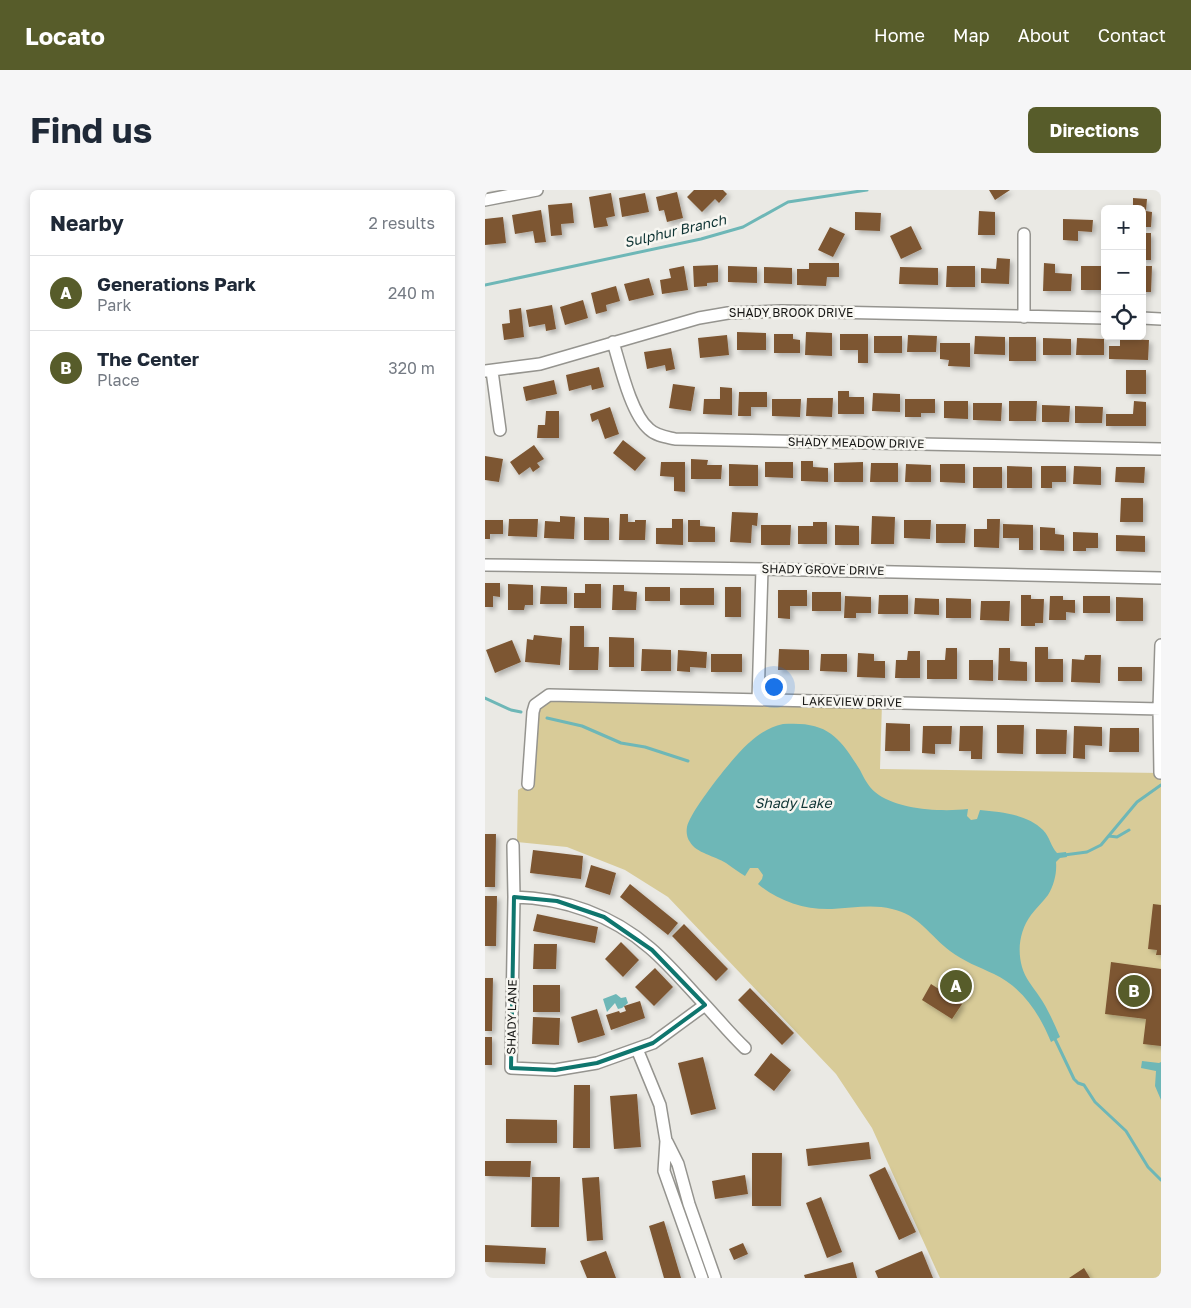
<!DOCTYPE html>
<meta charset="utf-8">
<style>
:root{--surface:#fff;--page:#f6f6f7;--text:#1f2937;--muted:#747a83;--line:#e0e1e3;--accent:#575c2a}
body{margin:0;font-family:"Golos Text",sans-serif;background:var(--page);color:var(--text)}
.controls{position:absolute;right:15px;top:15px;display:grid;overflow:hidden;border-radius:8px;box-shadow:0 2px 8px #0003}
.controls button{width:45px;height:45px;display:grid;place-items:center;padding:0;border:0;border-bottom:1px solid var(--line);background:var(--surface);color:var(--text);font:25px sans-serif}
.you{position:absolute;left:288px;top:496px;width:18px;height:18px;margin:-12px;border:4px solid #fff;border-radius:50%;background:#1a73e8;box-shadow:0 0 0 8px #1a73e833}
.badge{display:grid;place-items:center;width:32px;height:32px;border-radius:50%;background:var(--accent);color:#fff;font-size:16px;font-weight:700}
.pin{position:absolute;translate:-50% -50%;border:2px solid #fff;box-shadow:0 1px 5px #0006}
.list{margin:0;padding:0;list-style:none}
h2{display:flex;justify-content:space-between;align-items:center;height:65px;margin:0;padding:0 20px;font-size:21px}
h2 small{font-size:16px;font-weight:400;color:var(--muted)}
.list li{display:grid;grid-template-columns:32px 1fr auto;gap:15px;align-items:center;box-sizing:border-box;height:75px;padding:0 20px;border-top:1px solid var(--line)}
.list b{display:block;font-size:19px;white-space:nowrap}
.list p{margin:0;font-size:16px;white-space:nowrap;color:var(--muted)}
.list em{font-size:16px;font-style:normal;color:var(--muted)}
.icon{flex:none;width:28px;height:28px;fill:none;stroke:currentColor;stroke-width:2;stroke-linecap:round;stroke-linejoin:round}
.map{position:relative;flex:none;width:676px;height:1088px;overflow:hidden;border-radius:8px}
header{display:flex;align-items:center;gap:30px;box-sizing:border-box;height:70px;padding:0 25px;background:var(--accent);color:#fff}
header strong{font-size:24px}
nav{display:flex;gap:28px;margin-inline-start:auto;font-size:18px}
.intro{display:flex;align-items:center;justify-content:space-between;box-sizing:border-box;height:120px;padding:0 30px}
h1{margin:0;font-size:35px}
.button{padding:12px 22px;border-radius:8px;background:var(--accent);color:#fff;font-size:18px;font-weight:700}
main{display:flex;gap:30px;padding:0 30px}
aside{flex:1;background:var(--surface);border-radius:8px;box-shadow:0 2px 8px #0003}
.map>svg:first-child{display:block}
.green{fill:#d8cb98}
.water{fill:#6eb7b7}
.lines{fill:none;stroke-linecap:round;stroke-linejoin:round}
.stream{stroke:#6eb7b7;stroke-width:3}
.building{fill:#7d5632;filter:url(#shadow)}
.minor-casing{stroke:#95948f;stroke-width:14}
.minor{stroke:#fff;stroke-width:11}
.marked{fill:none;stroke:#0f766e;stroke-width:4;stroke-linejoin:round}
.labels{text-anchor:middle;stroke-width:5;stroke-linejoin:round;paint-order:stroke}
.street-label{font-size:12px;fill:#171715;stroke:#f7f6f1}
.water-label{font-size:14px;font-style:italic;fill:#103535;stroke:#f7f6f1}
</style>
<header>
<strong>Locato</strong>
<nav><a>Home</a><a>Map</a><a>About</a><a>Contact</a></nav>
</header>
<div class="intro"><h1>Find us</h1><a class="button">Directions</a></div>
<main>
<aside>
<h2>Nearby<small>2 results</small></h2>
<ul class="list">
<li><span class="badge">A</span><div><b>Generations Park</b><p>Park</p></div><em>240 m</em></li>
<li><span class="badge">B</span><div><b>The Center</b><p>Place</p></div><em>320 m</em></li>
</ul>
</aside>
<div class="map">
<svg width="676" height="1088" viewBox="0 0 676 1088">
<defs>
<filter id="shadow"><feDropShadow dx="3" dy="3" stdDeviation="2.5" flood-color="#0004"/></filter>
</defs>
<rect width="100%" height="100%" fill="#eae9e4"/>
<path class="green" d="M55,510L397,513L395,579L676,583V1088H455L387,938L351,884L183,707L140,680L82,657L32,652L33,600L43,594Z"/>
<path class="water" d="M298,534C342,531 354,546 375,580C379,588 383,596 390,602C411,620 457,622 483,619L482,626L486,630L492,629L495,620C516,622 542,624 558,640C565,647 566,657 572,663L581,662L582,667L575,668L571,672C572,683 569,695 563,705C558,712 551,718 546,725C535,740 532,759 537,777C540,788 548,797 554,806C563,819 569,833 575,847L566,852C554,823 538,798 509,784C494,777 478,771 465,761C445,746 433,724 407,719C388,714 367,718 347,719C320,720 293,711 273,694L277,689L278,685L273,678H265L260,686C253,682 247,677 241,673C230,666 211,663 205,652C202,648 201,642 202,637C205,621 251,563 265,552C275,543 285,537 298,534Z
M131,804L136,808L141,807L143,813L137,818L133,819L130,813L122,822L118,809Z
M657,871L674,873L676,872V910L670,896L671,881L656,878Z"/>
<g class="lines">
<path class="stream" d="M0,95L216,49L258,37L303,12L382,0
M0,508L26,520L36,522
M62,528L97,536L136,553L160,557L203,571
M624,646L632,647L644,640
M579,665L602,662L616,655L652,612L676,595
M569,847L589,889L593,893L599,895L610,912L641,941L663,977L676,990"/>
</g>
<path class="building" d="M209,0H238L242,4L234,13L230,9L217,22L202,7Z
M504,0H525L510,10Z
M192,2L198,28L182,32L179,20L174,21L171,7Z
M126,3L130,26L121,28L123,36L109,38L104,7Z
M160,3L164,22L137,27L134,8Z
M648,8L662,9L661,21L667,22L666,37H657V19H648Z
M87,13L89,33L76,34L77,45L66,46L63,15Z
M56,20L61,52L50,53L48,41L30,44L27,25Z
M494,21L510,22V45H493Z
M370,22L396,23L395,41L370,40Z
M18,27L21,53L0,55V29Z
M578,29L608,30L607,42L593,41V51L578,50Z
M426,36L437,59L416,69L405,46Z
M345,37L360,44L348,67L333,60Z
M657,43H666V70H657Z
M512,68L525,69L524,94L496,93V78L511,79Z
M324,73H354V87H342L341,96L312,95V79H324Z
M559,73L570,74V83L587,84L586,101H558Z
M233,75V92L222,93V96L209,97L208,76Z
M199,76L203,100L177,104L175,90L186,88L184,79Z
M243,76L272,77V93L243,92Z
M462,76H490V97H461Z
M596,76H620V100H596Z
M657,76H667L666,102H657Z
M279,77L307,78V94L279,93Z
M415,77L453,78V95L414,94Z
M164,88L169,105L144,111L139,94Z
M131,96L135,111L121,115L122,121L111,124L106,103Z
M98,110L103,128L80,135L75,117Z
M67,115L71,139L61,141L60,134L44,137L41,120Z
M36,118L39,147L19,150L17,134L25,133L24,120Z
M252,142L281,143V160H252Z
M321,142L347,143V166L320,165Z
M289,144H308V149L315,150V163H289Z
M355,144H383V173H373V160H355Z
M242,145L244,165L215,168L213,148Z
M423,145L452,146L451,162H422Z
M389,146H417V163H389Z
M490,146L520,147V165L489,164Z
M524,147H551V171H524Z
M558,148L586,149V165H558Z
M592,148L619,149V165H591Z
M635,149L664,150L663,170L624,169V156H635Z
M455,153H485V177L463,176L464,170L455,169Z
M186,158L190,179L181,181L180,175L162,179L159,162Z
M114,177L119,197L107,200L106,195L84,201L81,185Z
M641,180H661V204H641Z
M69,190L72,204L41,211L38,197Z
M188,194L210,197L206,221L184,218Z
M235,197L247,198V225L218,224L219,209H235Z
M353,201H364V207H379V224H353Z
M254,202H282V217H266V226H253Z
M388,203L415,204V222L387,221Z
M322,208H348L347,227L321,226Z
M287,209H316L315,227L287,226Z
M420,209H450V223H436V227H420Z
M459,211H483V229L459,228Z
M524,211H552L551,231H524Z
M649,211L661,212V236H621V224H648Z
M488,213H517L516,231L488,230Z
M557,215L585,216L584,232H557Z
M590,216L618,217L617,233H590Z
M125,217L134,244L120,249L113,229L107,232L105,224Z
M61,221H74V248H52L53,235H60Z
M138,250L161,268L150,281L128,263Z
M49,255L59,269L52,273L55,277L48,282L45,277L34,285L25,272Z
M0,266L18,269L14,292L0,290Z
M206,269L223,270L222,275H237L236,289H206Z
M316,271H328V277L343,278V292L316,291Z
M176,272H200V302L189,301V287L175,286Z
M280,272H308V288L280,287Z
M378,272V292H349V273Z
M386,273H413V292H385Z
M244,274L273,275V296H244Z
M421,274L446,275V292H420Z
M455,274H480V293L455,292Z
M522,276L547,277V298H522Z
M556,276H581V292H567V298H556Z
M589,276L616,277V295L588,294Z
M488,277H517V298H488Z
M631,277H660L659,293L630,292Z
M636,308H658V332H635Z
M247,322L273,323L272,336L267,335L266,353L245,352Z
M135,324H143V332H150V330H161L160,350H134Z
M75,326L90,327L89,349L59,348L60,331L75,332Z
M387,326L410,327L409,354H386Z
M99,327L124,328V350H99Z
M24,329H53L52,347L23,346Z
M187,329H198V355L171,354V338H187Z
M502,329H515L514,358L489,357V339H502Z
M0,330H18V344H5V349H0Z
M203,330H215V336L230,337V352H203Z
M419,330H446L445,349L419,348Z
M328,332H342V354H313V336H328Z
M451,334H481L480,353H451Z
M518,334L548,335V360H534V348H518Z
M276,335H306L305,355H276Z
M350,335L374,336V355H350Z
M555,337L570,338V344L579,345V361L555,360Z
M588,342L613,343V358H601V361H588Z
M631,345L660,346V362L631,361Z
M0,393H15V407L8,406V417H0Z
M23,394L48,395V415H40L39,420H23Z
M100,394H116V418H89V403H100Z
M128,395H139V401L152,402L151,420H127Z
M56,396L82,397V414H55Z
M160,397H185V411H160Z
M240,397H256V427H240Z
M195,398H229V415H195Z
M293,400H322V416H305V429L293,428Z
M327,402H356V421H327Z
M394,405H423V424H393Z
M536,405H546V409H559L558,433H550V436H536Z
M360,406L386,407V423H371V428H359Z
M565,406H578V410H590V423L581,422V430H564Z
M598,406H625V423H598Z
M631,407L658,408V431H631Z
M430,408L454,409V425L429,424Z
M461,408L486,409V428H461Z
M496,411H525L524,431L495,430Z
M85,436H99V457H114L113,480H84Z
M49,445L77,448L75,475L40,472L42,449L48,450Z
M124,447L149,448V477H124Z
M27,450L36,472L10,483L1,460Z
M550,457H563V469H578V492H550Z
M461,458H472V489H442V470H460Z
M514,458H525V471L542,472V491L513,490Z
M157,459L186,460V481H156Z
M294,459L324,460V480H293Z
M193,460L222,462L221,478L205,477V482L192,481Z
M423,461H435V488H410L411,470H422Z
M373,463L389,464V471H400V488L372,487Z
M226,464H257V482H226Z
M336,464H362V482L335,481Z
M600,465H616L615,493L586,492L587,469L599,470Z
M484,470H508V491L484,490Z
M633,477H657V491H633Z
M401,533L425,534V561H400Z
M512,535H539L538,564L512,563Z
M438,536H467L466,554H450V564L437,563Z
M475,536H498L497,569H486V561H474Z
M589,536L617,537V556L600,555V569L588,568Z
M625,538H654V562H624Z
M551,539L582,540L581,564H551Z
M0,644H11L10,697H0Z
M48,660L98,666L96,689L45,683Z
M106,675L131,683L125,705L100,697Z
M145,694L193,733L183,745L135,707Z
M0,706H12L11,756H0Z
M668,714L676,715V765H671L672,760L663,759Z
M52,724L113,737L110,753L48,741Z
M199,734L243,779L231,791L187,746Z
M136,752L154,770L138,787L120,769Z
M49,754H72L71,779H48Z
M626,772L676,779V856L658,854L661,829L620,824Z
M170,778L188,797L169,816L150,797Z
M0,788H8L7,841H0Z
M446,794L477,814L467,829L437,810Z
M48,795H75V822H48Z
M265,798L309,843L297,855L253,810Z
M155,811L160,828L126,840L121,825L134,821L135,823L141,821L139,816Z
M112,819L120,845L93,853L86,827Z
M48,827L75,828L74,855L47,854Z
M0,847H7V875H0Z
M286,863L306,880L289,901L269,885Z
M218,867L231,919L206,925L193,873Z
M89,895H105V958H88Z
M152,904L156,957L129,959L125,906Z
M21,929L72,930V953H21Z
M384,952L386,969L323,976L321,959Z
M267,963H297L296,1016H267Z
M0,971H46L45,987L0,986Z
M400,977L431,1042L414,1050L384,985Z
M260,985L263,1004L230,1009L227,991Z
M47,987H75L74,1037H46Z
M114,987L118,1050L102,1051L97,988Z
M336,1007L357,1062L342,1068L321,1013Z
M179,1031L196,1088H179L164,1036Z
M258,1053L263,1064L249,1070L244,1059Z
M0,1055L61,1058L60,1074L0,1072Z
M121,1061L131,1088H102L95,1071Z
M437,1061L448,1088H393L390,1081Z
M368,1072L372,1088H320L319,1085Z
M599,1078L605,1088H584Z"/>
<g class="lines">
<defs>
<path id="minor" d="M0,10L52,0
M539,127V44
M657,128L676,129
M128,152C135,175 146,224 164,239C171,246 181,247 190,249L676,259
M0,181L55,174L214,128L243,123L296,121L620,128
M7,181L15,240
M0,375L277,379L676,388
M273,510L277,379
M675,583L674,519L676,455
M43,594L48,522L50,515L64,505L676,519
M28,655L29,707L26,878L70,880L112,873L168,853L220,815
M29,707C79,708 127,725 165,758C185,775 203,797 221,816C234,830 246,845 260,858
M152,859L175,915L181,951L179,981L217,1088
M182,952L193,974L204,1014L230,1088"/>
</defs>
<use href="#minor" class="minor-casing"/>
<use href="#minor" class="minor"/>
</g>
<path class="marked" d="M29,707L72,711L119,727L167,760L220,815L168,853L112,873L70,880L26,878Z"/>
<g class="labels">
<g class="street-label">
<text x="306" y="127">SHADY BROOK DRIVE</text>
<text transform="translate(371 253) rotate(1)" y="4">SHADY MEADOW DRIVE</text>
<text transform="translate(338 380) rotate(1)" y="4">SHADY GROVE DRIVE</text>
<text transform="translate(367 512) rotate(1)" y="4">LAKEVIEW DRIVE</text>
<text transform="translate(27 827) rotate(-89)" y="4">SHADY LANE</text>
</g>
<g class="water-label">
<text transform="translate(190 41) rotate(-13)" y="5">Sulphur Branch</text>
<text x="308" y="618">Shady Lake</text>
</g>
</g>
</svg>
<div class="controls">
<button>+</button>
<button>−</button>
<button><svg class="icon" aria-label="locate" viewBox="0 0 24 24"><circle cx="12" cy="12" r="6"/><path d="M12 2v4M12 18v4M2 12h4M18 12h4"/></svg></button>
</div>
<div class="you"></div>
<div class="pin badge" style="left:471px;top:796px">A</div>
<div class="pin badge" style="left:649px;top:801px">B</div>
</div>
</main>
